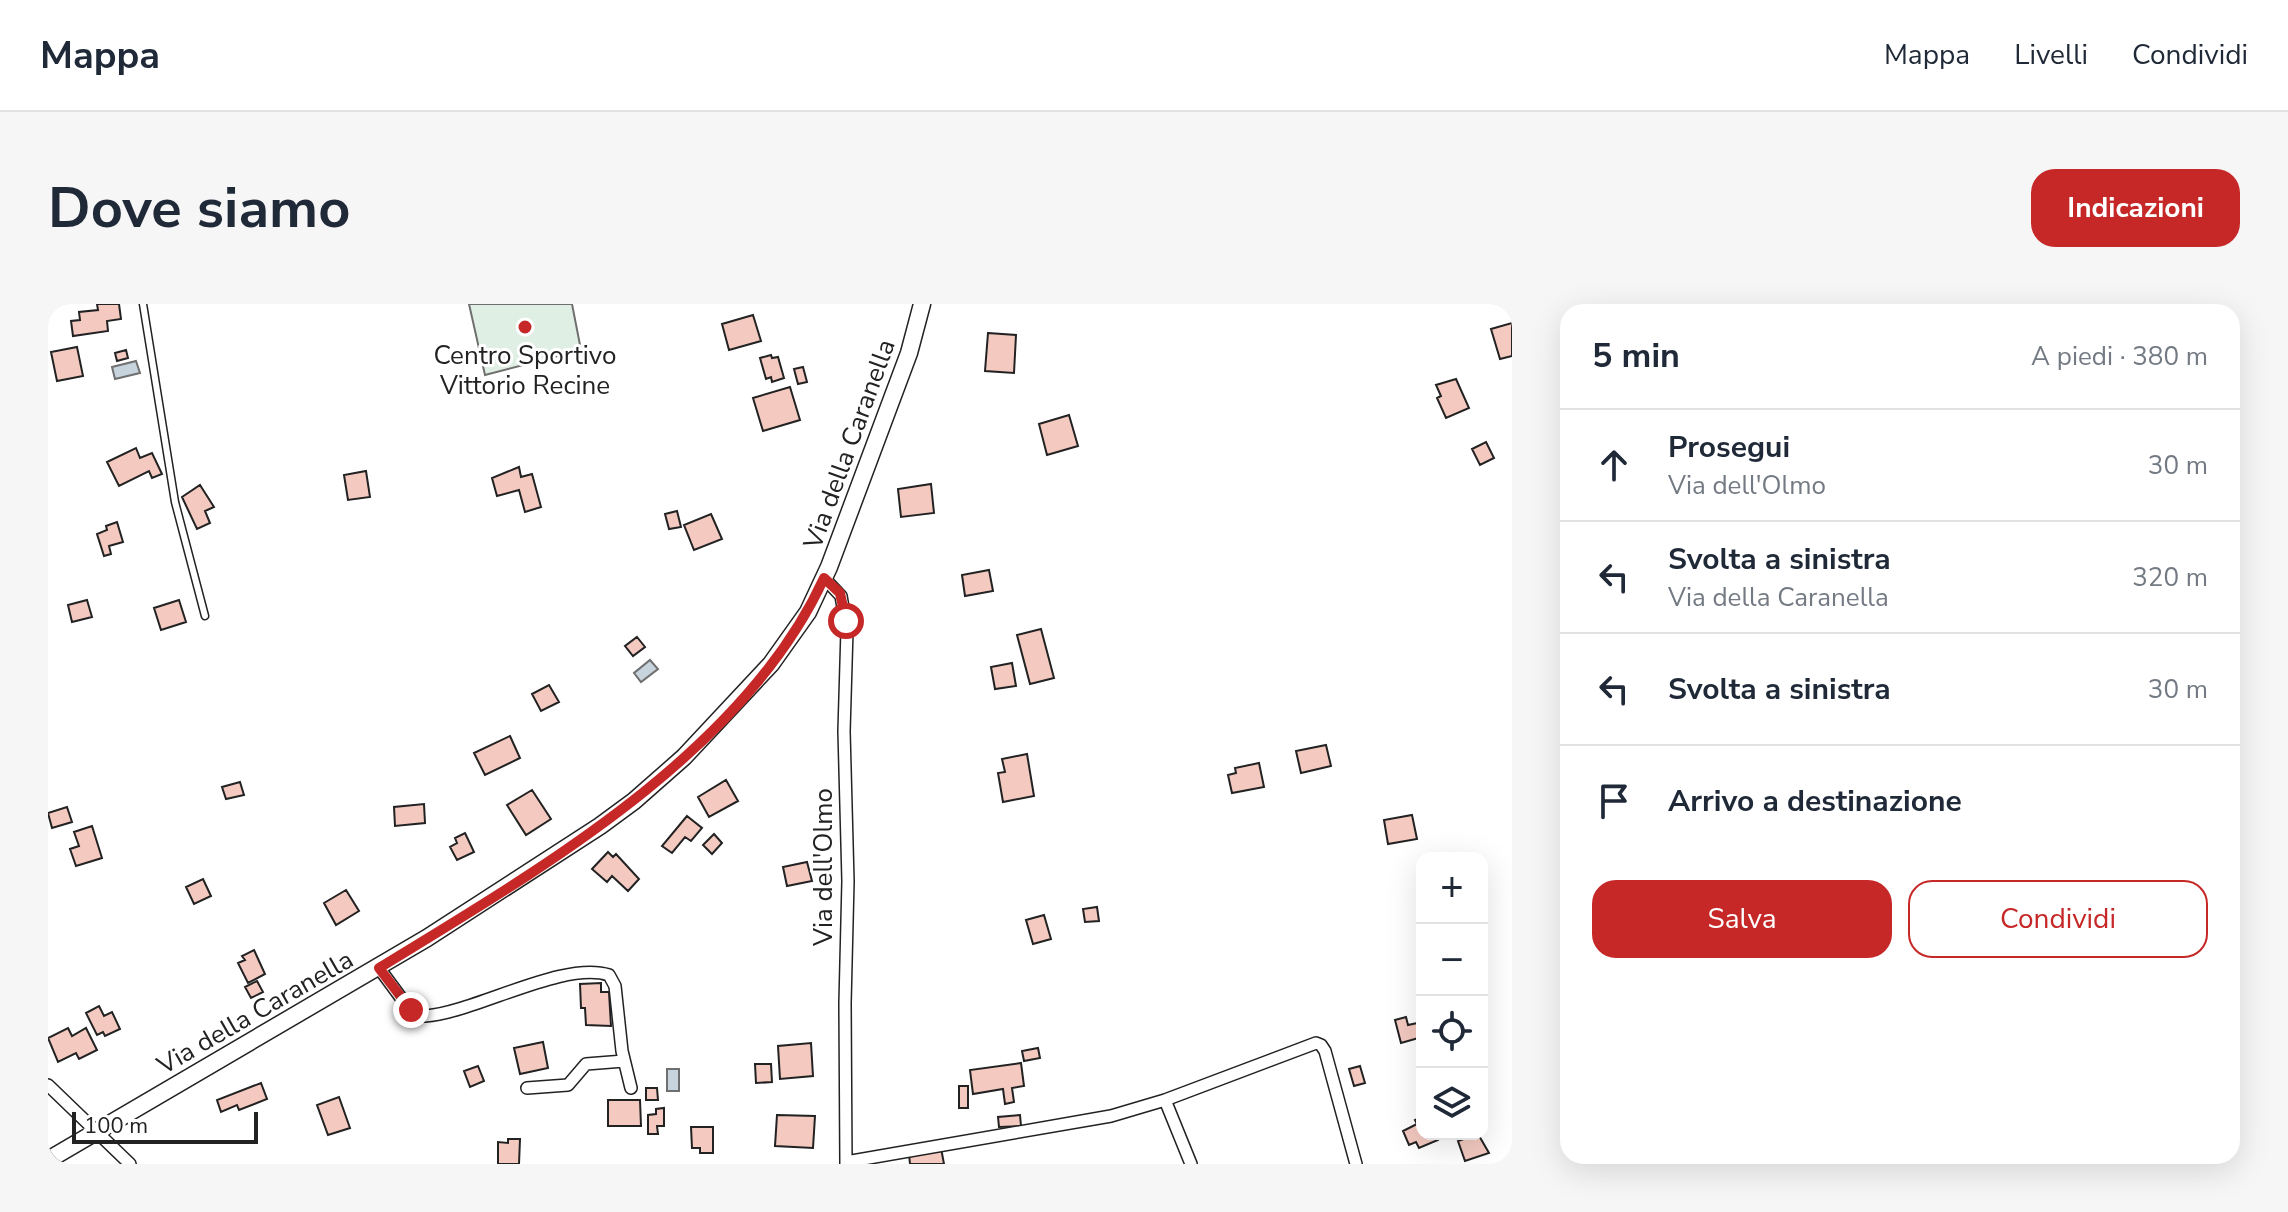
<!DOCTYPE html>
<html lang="it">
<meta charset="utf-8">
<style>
:root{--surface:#fff;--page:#f6f6f7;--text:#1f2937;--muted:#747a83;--line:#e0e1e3;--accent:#c62828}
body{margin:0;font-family:"Nunito Sans",sans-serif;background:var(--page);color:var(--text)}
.controls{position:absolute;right:24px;bottom:24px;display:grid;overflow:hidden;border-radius:16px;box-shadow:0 8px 32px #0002}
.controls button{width:72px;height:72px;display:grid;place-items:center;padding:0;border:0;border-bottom:2px solid var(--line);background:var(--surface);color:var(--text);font:40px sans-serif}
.scale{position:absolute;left:24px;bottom:20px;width:186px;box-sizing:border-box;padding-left:8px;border:4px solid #222;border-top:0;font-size:22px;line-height:28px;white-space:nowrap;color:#222;-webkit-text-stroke:6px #fff;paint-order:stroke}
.stop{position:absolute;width:24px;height:24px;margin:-18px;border:6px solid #c62828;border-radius:50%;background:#fff}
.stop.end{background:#c62828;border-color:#fff;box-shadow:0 2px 8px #0008}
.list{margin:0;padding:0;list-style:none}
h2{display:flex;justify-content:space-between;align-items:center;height:104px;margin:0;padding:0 32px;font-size:34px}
h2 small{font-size:26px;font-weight:400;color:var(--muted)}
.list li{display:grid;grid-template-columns:52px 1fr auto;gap:24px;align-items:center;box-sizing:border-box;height:112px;padding:0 32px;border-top:2px solid var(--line)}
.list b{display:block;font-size:30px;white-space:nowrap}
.list p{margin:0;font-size:26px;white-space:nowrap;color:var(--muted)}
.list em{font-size:26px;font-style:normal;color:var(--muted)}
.actions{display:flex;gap:16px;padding:24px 32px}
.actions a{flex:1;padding:18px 0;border:2px solid var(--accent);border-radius:24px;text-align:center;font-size:28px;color:var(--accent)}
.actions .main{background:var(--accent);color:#fff}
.icon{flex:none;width:44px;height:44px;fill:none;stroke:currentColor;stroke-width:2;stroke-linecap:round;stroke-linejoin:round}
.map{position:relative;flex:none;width:1464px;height:860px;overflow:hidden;border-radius:24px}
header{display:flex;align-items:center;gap:48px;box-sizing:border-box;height:112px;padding:0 40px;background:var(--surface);border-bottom:2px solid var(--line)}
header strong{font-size:38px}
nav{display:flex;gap:44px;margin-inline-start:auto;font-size:28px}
.intro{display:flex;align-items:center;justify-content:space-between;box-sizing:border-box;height:192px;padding:0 48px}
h1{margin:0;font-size:56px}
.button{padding:20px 36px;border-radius:24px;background:var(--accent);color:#fff;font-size:28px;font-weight:700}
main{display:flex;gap:48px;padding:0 48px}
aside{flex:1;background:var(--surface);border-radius:24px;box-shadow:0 8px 32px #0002}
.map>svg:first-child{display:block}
.green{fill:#e0efe3;stroke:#6f6f6f;stroke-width:2}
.water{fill:#c7d3dd;stroke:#6f6f6f;stroke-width:2}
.building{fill:#f3c9c0;stroke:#222;stroke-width:2}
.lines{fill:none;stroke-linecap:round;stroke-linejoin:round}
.lane-casing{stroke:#222;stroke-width:9}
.street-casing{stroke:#222;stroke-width:14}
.secondary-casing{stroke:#222;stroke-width:19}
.lane{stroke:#fff;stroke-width:6}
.street{stroke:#fff;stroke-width:11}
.secondary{stroke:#fff;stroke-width:16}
.route{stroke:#c62828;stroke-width:10}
.poi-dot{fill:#c62828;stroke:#fff;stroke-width:3}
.labels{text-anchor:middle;stroke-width:6;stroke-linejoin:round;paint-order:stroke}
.poi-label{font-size:26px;fill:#222;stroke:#fff}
.street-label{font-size:26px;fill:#222;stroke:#fff}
</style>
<header>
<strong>Mappa</strong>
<nav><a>Mappa</a><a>Livelli</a><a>Condividi</a></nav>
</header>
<div class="intro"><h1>Dove siamo</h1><a class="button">Indicazioni</a></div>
<main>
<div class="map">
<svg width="1464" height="860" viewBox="0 0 1464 860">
<rect width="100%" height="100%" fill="#fff"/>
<path class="green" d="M421,0H524L533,46L437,71Z"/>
<path class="water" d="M88,57L92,69L67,75L64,63Z
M602,356L610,365L593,378L586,369Z
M619,765H631V787H619Z"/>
<path class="building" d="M49,0H71L73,15L59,17L60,27L25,32L23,17L32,16L31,8L50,6Z
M705,11L713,37L681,46L674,20Z
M1464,19V52L1452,55L1443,25Z
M940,29L968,31L966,69L937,67Z
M29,43L35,72L9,77L3,48Z
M78,46L80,54L69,57L67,49Z
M723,51L724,54L730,53L736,74L724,78L723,73L718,75L712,54Z
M755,63L759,78L750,80L746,65Z
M1408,75L1421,104L1398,114L1389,94L1393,92L1388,81Z
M742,83L752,116L715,127L705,94Z
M1021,111L1030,142L999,151L991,120Z
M1438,138L1446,154L1432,161L1424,145Z
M88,144L92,154L104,149L114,170L104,174L101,167L71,182L59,158Z
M471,163L473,173L484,170L493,203L477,208L471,186L449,192L444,174Z
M318,167L322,193L300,196L296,171Z
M883,180L886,209L853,213L850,185Z
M152,181L166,203L157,207L162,219L149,225L134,193Z
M629,207L633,223L621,225L617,210Z
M663,210L674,235L646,246L636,221Z
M69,218L75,238L61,242L63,250L56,252L49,230L59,226L58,222Z
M941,266L945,287L917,292L914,271Z
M39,296L44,313L24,318L20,301Z
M131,296L138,318L113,326L106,304Z
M993,325L1006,374L982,380L969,331Z
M589,333L597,343L585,352L577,342Z
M964,359L968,382L947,385L943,363Z
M501,381L511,398L493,407L484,390Z
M462,432L472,454L437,471L426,449Z
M1278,441L1283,462L1253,469L1248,447Z
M979,450L986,492L955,498L950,469L957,468L954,455Z
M1211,459L1216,483L1184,489L1180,471L1188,469L1187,464Z
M678,476L690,497L661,513L650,493Z
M192,478L196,491L178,495L174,483Z
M484,486L503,515L478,531L459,501Z
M376,500L377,519L347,522L346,503Z
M19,503L24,518L4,524L0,509Z
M1364,511L1369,535L1340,540L1336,516Z
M639,512L654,524L643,537L637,533L624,549L614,542Z
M44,522L54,554L28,562L22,545L31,542L26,528Z
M417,529L426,548L409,556L402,543L409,539L407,534Z
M666,530L674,539L664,550L655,541Z
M560,548L565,553L568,550L591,575L580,587L564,572L559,578L544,565Z
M759,558L764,577L739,582L735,563Z
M155,575L163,592L146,600L138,583Z
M298,586L311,607L288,621L276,599Z
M1049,603L1051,617L1037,618L1035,605Z
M996,611L1003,635L985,640L978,616Z
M206,646L217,670L200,679L190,659L197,656L194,652Z
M209,677L215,688L203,694L197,683Z
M553,679V688H561L563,722L538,721L537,704H533L532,680Z
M51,702L56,712L64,708L72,725L57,732L55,728L49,731L38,709Z
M1358,713L1360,721L1374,718V733L1353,739L1347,716Z
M20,724L24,732L38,724L49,746L31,755L28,749L10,758L0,734Z
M495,738L500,764L472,770L466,744Z
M763,739L765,772L732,775L730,742Z
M990,744L992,754L976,757L974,747Z
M973,759L976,782L964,784L966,798L957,800L955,785L925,790L922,766Z
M707,760H723L724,778L708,779Z
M430,762L436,777L422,783L416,767Z
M1312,762L1317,779L1306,782L1301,765Z
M213,779L219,795L191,806L189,801L173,808L169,796Z
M911,782H920V804H911Z
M598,784H609L610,796H598Z
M291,793L302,824L280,831L269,801Z
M560,796H592L593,822H560Z
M616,804V822H609L610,830H600V811L608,810V805Z
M729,811L767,812L765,844L727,842Z
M972,811L973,822L951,823L950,813Z
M1374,813V830H1395L1389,833L1390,836L1371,844L1368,838L1361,841L1355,827L1369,820L1367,816Z
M643,823H665V849H652V844H644Z
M1430,830L1441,849L1417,857L1410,837Z
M460,835H472L471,860H450V838L460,839Z
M893,844L896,860H862L861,850Z"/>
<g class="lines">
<defs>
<path id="lane" d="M95,0L127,198L157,312"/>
<path id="street" d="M776,274L793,292L799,326L796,427L800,577L797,699L798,860
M331,664L359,702L377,712C426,709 515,656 561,671L567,682L574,747L583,784
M0,781L82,860
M479,784L520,781L538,760L576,757
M1117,796L1143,860
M798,858L1063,812L1117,796L1268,739L1273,741L1277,747L1308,860"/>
<path id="secondary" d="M0,856L379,634L552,522L586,497L636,453L723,360L760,308L781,263L861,49L874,0"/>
</defs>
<use href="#lane" class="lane-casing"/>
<use href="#street" class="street-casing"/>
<use href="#secondary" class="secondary-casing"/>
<use href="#lane" class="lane"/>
<use href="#street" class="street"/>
<use href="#secondary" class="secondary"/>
</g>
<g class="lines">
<path class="route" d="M363,706L331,664C489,567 696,449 776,274L792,289L798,317"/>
</g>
<circle class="poi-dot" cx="477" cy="23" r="8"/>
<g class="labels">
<g class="poi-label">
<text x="477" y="60">Centro Sportivo<tspan x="477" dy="30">Vittorio Recine</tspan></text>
</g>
<g class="street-label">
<text transform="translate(801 140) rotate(-70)" y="9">Via della Caranella</text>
<text transform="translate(775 563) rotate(-90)" y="9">Via dell'Olmo</text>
<text transform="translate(207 708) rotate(-30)" y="9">Via della Caranella</text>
</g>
</g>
</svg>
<div class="controls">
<button>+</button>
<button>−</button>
<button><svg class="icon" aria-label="locate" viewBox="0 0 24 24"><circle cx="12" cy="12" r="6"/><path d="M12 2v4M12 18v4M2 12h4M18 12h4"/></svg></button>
<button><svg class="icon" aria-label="layers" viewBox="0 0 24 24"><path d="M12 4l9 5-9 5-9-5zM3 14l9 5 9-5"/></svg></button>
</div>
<div class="scale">100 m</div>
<div class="stop" style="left:798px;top:317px"></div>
<div class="stop end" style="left:363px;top:706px"></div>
</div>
<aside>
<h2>5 min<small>A piedi · 380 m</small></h2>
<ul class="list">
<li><svg class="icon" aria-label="ahead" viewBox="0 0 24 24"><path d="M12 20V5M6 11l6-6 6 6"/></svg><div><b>Prosegui</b><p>Via dell'Olmo</p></div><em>30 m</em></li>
<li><svg class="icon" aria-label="left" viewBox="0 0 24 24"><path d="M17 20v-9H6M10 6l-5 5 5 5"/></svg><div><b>Svolta a sinistra</b><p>Via della Caranella</p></div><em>320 m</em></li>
<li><svg class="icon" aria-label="left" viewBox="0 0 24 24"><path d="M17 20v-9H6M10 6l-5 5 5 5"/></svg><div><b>Svolta a sinistra</b></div><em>30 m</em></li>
<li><svg class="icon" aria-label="arrive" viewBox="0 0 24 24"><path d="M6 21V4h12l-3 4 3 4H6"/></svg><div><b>Arrivo a destinazione</b></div></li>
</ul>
<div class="actions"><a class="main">Salva</a><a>Condividi</a></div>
</aside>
</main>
